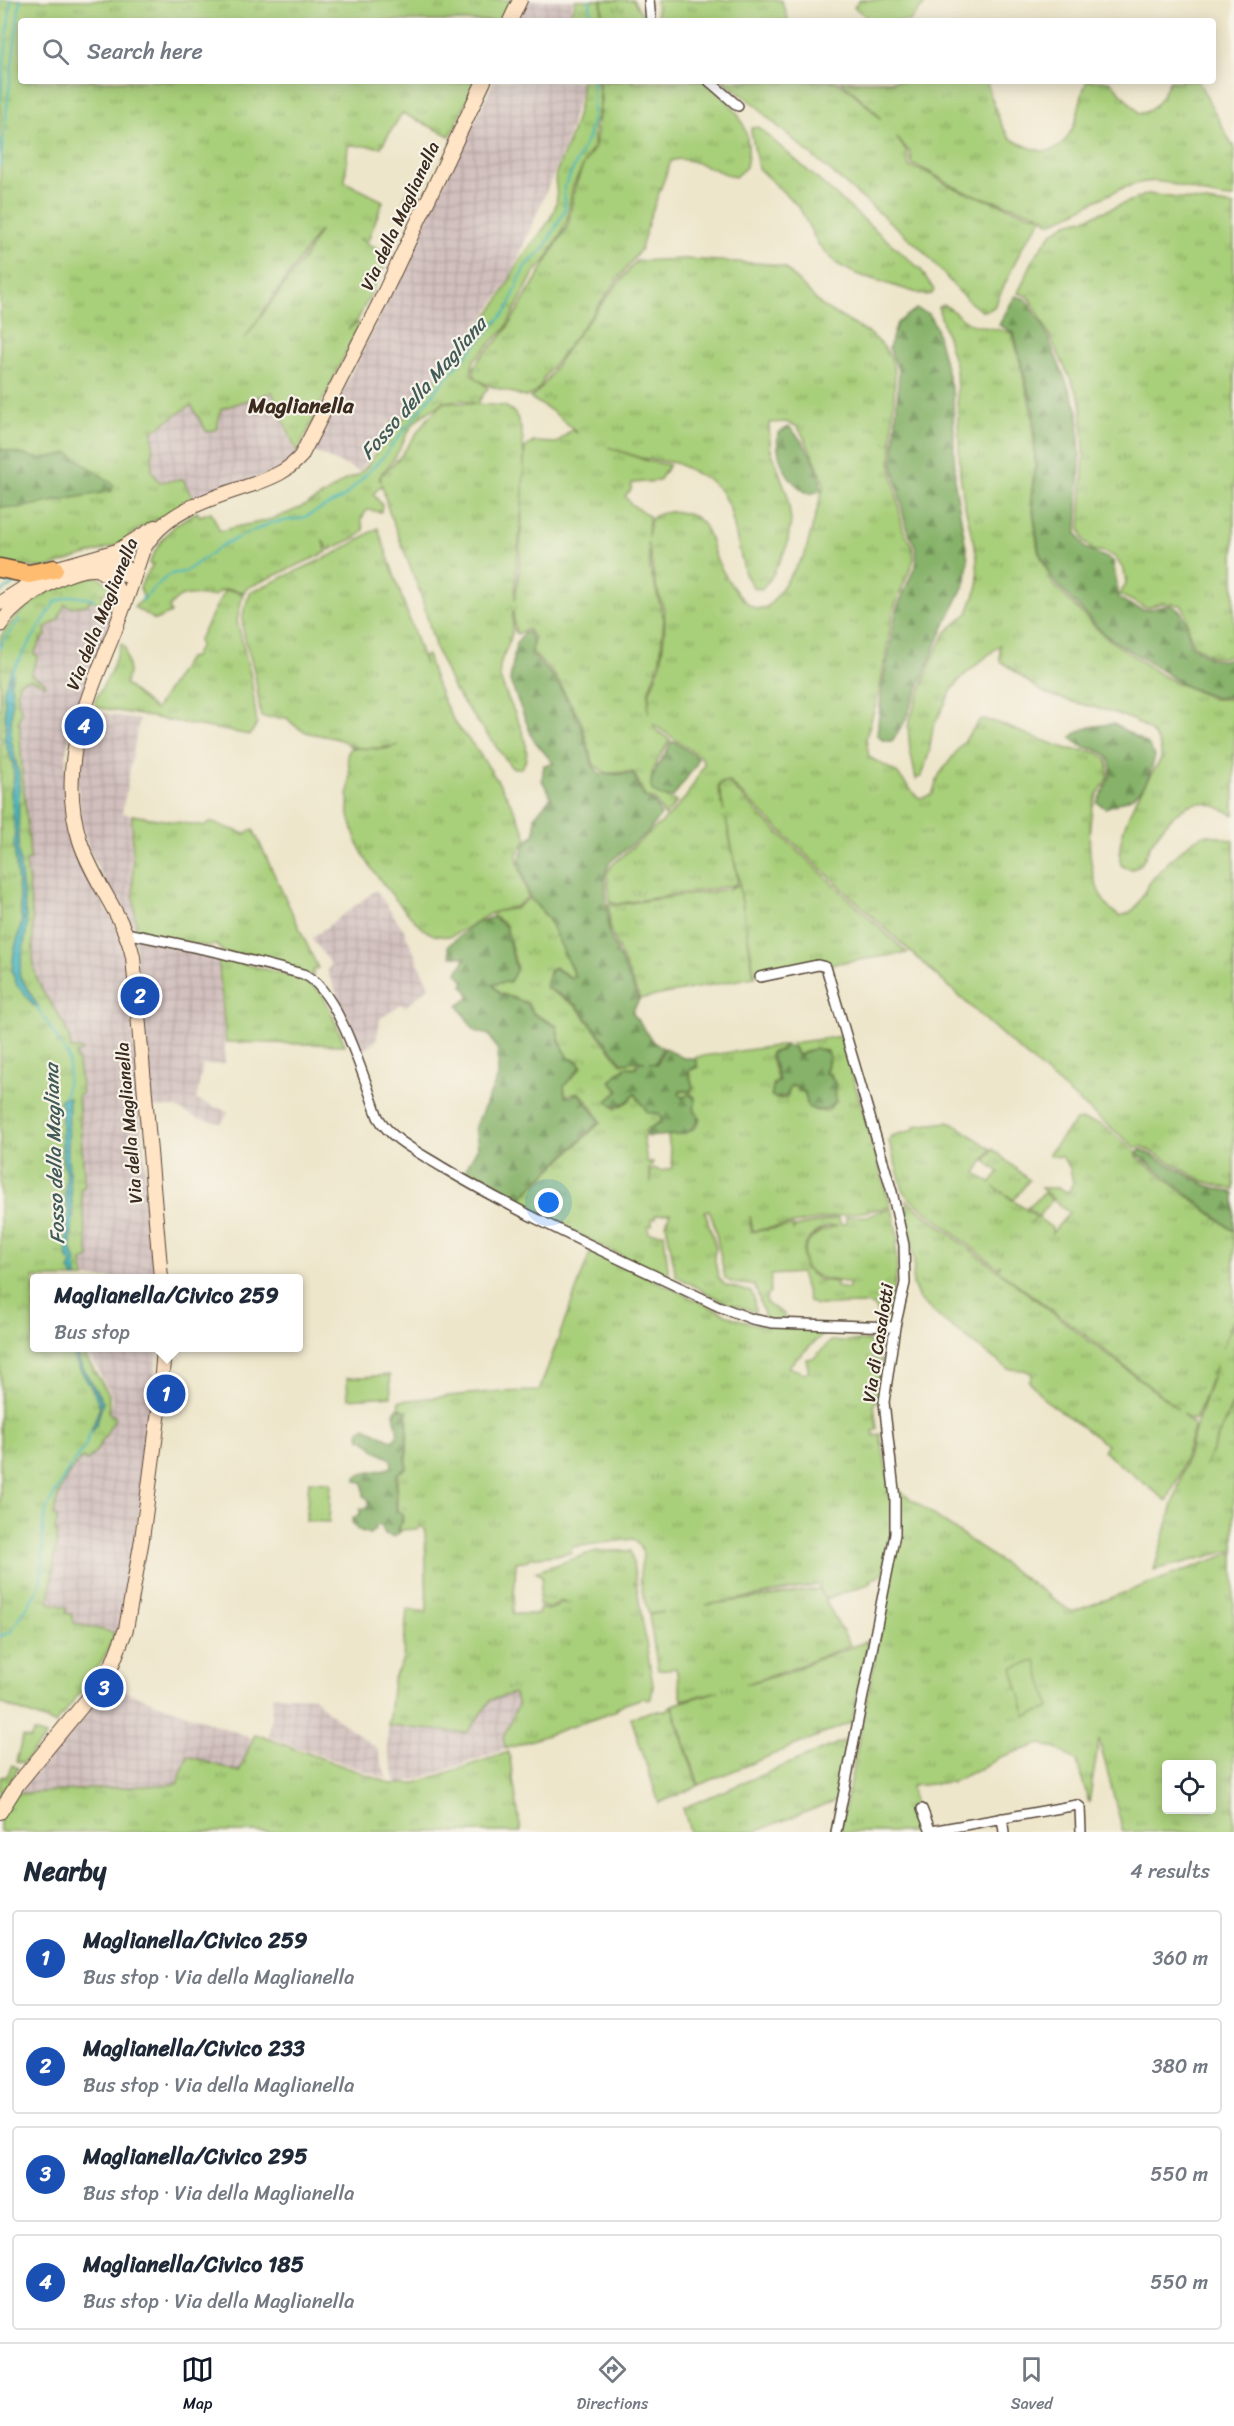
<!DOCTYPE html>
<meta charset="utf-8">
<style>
:root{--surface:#fff;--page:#f6f6f7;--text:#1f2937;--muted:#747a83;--line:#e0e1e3;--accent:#111827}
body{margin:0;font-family:Sriracha,sans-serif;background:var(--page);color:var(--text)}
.controls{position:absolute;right:18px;bottom:18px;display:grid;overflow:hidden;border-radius:6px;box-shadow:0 3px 15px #0003}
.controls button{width:54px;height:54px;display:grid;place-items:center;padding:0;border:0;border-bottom:2px solid var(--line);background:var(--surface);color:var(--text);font:30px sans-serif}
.you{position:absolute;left:549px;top:1203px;width:21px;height:21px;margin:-15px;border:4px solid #fff;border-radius:50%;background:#1a73e8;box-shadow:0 0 0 9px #1a73e833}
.badge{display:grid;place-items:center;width:39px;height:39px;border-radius:50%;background:var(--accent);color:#fff;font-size:20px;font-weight:700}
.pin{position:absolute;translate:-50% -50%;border:3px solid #fff;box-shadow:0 2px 6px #0006}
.popup{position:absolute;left:30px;top:1274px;width:273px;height:78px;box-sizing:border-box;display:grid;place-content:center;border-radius:6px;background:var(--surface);filter:drop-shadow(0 2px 4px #0005);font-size:20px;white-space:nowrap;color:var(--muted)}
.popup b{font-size:22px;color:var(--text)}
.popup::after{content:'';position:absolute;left:50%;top:100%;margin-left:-12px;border:12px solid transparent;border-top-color:var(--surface)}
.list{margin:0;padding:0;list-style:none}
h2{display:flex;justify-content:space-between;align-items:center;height:78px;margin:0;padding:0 24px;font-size:26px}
h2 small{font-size:20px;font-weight:400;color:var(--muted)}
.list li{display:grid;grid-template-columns:39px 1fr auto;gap:18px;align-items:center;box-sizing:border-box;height:96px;margin:0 12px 12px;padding:0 12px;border:2px solid var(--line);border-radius:6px}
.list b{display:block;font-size:22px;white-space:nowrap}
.list p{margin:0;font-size:20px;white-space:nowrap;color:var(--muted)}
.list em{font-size:20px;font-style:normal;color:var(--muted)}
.icon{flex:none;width:33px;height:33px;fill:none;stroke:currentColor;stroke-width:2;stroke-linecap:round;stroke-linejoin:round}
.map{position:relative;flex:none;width:1234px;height:1832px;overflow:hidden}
.search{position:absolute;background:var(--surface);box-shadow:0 3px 15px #0003;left:18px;right:18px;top:18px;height:66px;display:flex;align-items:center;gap:15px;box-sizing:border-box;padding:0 21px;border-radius:6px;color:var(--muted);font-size:22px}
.sheet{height:510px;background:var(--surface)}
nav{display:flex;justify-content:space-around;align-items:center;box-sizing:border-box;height:84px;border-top:2px solid var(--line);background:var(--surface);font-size:16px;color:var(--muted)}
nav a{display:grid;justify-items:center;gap:3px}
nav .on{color:var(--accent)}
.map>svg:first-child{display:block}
.industrial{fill:url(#industrial-grid)}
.grass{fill:url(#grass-tufts);stroke:#727c4c;stroke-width:1.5;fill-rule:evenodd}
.forest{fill:url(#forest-firs);stroke:#606e44;stroke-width:1.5}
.garden{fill:#a8cf79;stroke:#727c4c;stroke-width:1.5}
.water{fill:url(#water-ripples);stroke:#42706f;stroke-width:1.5}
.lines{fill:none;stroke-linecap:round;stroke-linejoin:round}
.stream{stroke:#48b7c0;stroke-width:2}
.street-casing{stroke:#564638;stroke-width:12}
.secondary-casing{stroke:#564638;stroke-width:16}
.highway-casing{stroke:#564638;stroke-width:21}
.street{stroke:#fff;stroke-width:9}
.secondary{stroke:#ffe4c6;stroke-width:14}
.highway{stroke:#febc70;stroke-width:18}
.labels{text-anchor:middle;stroke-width:4.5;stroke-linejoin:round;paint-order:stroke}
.street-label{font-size:18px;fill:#3b2a1e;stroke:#f7f3e8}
.water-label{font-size:20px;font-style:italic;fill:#405b57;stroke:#f7f3e8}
.quarter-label{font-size:21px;font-weight:bold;fill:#3b2a1e;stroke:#f7f3e8}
</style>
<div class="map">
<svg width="1234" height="1832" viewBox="0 0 1234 1832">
<defs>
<pattern id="industrial-grid" width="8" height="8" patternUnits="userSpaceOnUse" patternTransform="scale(1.5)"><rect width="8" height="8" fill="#d1bfbd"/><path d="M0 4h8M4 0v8" fill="none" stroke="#b4a4a2"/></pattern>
<pattern id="grass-tufts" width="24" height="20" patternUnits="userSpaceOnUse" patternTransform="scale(1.5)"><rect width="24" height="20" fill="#a8cf79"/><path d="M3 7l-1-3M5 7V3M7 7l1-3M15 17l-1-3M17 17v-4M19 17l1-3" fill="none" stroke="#8aa863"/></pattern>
<pattern id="forest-firs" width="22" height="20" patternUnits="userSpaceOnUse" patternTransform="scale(1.5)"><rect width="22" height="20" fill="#86b269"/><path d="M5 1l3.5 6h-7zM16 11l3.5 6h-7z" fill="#6f9156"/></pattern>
<pattern id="water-ripples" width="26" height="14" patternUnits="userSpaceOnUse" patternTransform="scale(1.5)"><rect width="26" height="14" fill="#48b7c0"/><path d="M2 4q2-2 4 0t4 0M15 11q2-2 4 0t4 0" fill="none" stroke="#3d959b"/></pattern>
</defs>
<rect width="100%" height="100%" fill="#f7f3e8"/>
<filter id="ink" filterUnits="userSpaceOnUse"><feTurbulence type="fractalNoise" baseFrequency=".0167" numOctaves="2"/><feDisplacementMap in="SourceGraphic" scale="12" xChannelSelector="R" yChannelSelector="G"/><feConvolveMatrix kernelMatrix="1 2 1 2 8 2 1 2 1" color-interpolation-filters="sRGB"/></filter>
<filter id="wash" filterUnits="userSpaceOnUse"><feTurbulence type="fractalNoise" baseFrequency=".008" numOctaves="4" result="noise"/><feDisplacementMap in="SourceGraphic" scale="24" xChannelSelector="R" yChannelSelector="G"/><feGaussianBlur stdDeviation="1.35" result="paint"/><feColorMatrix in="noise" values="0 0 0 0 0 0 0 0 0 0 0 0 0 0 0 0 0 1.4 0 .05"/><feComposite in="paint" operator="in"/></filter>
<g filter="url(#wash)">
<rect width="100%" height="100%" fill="#eee6cb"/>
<path class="industrial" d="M527,0H573L568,21H519Z
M494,81H580V92L565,147L509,280L489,310L399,422L391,419L360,472L313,451Z
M272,393L296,456L283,469L194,501L183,478L159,481L153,471V432L191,406L207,433L218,429L222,409Z
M64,601H83L115,610L82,699L66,750L65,806L68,828L84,870L116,925L125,948L155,1278H84L76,1056L61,1022L38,983L32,966L34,926L26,859L17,698L21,679L56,606Z
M92,711L139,720L122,813L131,815V865L135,927L127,924L89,851L82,825L77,780L80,753Z
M376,890L404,930L429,987L405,1007L401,1004L380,1019L376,1041L360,1052L327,970L331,965L312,938Z
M134,936L217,959L225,1044V1064L203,1065L196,1100L229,1112L221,1123L197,1118L174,1107L149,1108Z
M87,1348H158L136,1538L119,1630L116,1634L64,1620L57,1605L46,1598L54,1524L53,1506L67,1476L104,1426L110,1413L112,1398Z
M108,1685L252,1738L240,1772L188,1756L177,1784L17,1794L86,1714Z
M514,1692L518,1705L503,1738L506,1749L431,1775L401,1784L396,1782L387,1746L388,1726L467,1733L492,1700Z
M273,1695L314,1697L327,1711L377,1748L387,1779L269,1737Z"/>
<path class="grass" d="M0,0H515L504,21H21V81H476L450,136L402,113L381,147L348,145L345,182L383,201L367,243L362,239H360L384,253L387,262L357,321L348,329L357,323L360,324L297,453L272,392L221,409L217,429L207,432L191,405L153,431L152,471L159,482L183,479L194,501L142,527L118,545L45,568L0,564ZM320,231L305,256L244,340L319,231Z
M575,0H601L602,21H567L574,7Z
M602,0H633L647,21H603Z
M656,0H781L789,21H664L657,15Z
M581,81H598L600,103L594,129V144L573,186L567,220L561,234L545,261L534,273L505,329L474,360L471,374L488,388L477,404L462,400L443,402C436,409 427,412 419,418C404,432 403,448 391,463C387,469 382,471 379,478L381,482V475C408,456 418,421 446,402L504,406C508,408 513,410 515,414C536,444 513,560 515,600L519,571L525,448L533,442L557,443L571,430L578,433L552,411L530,398C546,387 557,362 569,346C590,317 614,289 636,261L684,259L770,264L785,268L822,306L872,335L883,346L891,358L895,373L891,466L903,529L912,545L914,560L894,608L879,693L866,738L869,757L896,772L916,796L921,798L932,795L939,775L980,720L992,721C1016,730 1040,740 1065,748C1076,752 1095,748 1104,757C1109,762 1109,771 1107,778C1104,787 1096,793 1094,802C1085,834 1087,898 1120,916C1138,912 1138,902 1147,887C1154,875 1193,835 1206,835C1216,834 1225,840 1234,841V1190L1203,1181L1142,1146L1136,1148C1045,1076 960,997 875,919C826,873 776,828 729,781L720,783L718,788L724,811L719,787L721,784L729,783L763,818L907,953L831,964L826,961L759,973L755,977L739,884L754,977L640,999L610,930L609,904L616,905L729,889L740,884L726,819L738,881L735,885L617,904L610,902L607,873L613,864L669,816L686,797L704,765L702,758L654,725L656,730L670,740C660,757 646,772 653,792L677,802L665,816L655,800L645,796L634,772L606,773L594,765L581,721L555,676L532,652L534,638L528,629L517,634L515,631L513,610C512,618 513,626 512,633C509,649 497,660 500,677C505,700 540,749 521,768H512L454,690L436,649L420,592L388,509L382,485L373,494L382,505L381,512L367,510L361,519L364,530L357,537L329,550L322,540L327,552L247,588L244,592C231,589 224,586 214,596C195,597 182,588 169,608L171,613L155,620L134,607L144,599L140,587L153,564H149C159,540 173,523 197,512L200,516L211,512L220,531C233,527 246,525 260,522C287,516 321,499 342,482C346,478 354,478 358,475C374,463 383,437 393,420L399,423C430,385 462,348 492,310C503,295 510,278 519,262C530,243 550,227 556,204C559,194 553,182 556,173C568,143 582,114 581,81ZM785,422L796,426L801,432L817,464L824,485L805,554L773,601L767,607L756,609C739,601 724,575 716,558C711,546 711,533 702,523C691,510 664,508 651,519L648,537L649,516L631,504L625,496L631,490L632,483L659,481L669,465L647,461L608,447L641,458L676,463L708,479L721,491L730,509L745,574L754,588L762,589L771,578L787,546L791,521L787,494L770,447L769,423ZM648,543L655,583L664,610L665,623L661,664L650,691L648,713L649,690L660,660L664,619L650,568Z
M599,81H707C734,106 755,126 746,167L735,177C719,173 685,153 671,161L649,220L641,249L544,378C540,388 536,395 525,397C511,391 493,389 480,381C461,370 490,348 498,340C502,336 506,330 509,325L568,225L575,187L583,166L595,147L601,99Z
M723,81H836L850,90L881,119L873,109L841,81H986C993,99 997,122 1009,136C1012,141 1019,143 1024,145C1045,155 1058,154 1070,133C1081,115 1079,96 1087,81H1110L1139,113C1155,114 1163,93 1170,81H1198L1232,145H1234V198C1209,198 1187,186 1162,182C1130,175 1081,212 1051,223L1046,221L1044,216L1024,244L994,307L989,310L981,311C956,293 941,268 919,247L767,117L756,105ZM896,137L910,152L912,165C931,169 944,183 962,190C988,201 1016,206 1042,216L1031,215L964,192L948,185L925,171L909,167L907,152Z
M758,127L921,270L934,290L932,294L924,295L885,283L856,274L837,264L818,244L799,207L758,168L751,131V128Z
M1148,194L1234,206V652C1216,664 1208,654 1192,643L1185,611L1181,605L1162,603L1146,608L1120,595L1126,583L1124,570L1115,557L1105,552L1092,550L1084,541L1080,529L1084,452L1081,401L1040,316L1028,296L1018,293L1035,256L1051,234L1067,223L1087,218Z
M944,305C954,310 961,320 971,324C986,329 997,327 1013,334L1032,413L1035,464L1031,496L1038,551L1053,584L1104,636L1163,676L1213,699H1234V815C1223,810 1211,802 1199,803C1179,803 1159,831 1150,846C1146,853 1144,865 1135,868C1130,870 1126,868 1121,865C1113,832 1143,786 1161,759C1166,711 1076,708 1045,693C1029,685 1016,670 1000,661V645L961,678L952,690L933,727L929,753L922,776L916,779L910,750L908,726L913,710L933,658L946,632L968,613L978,586L977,557L964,502L960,474L956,368L938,307Z
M378,528L425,665L423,657L427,655C434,679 442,702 456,724C462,733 470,740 476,749C496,777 515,806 527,838L517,854L518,863L528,897L515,907L494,912L516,908L530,898L548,919L574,976L572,978L555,967L549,971L546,988L576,1006L621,1064L637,1061L635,1067H625L610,1081L618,1091L607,1101L615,1109L628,1102L635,1094L648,1113L658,1114L661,1117V1121L645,1131L646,1136L643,1137L647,1162H653L649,1170L651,1183L650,1171L655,1169L661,1171L673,1168L668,1136C682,1133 696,1135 700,1118L695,1110V1097L691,1094L683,1097L680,1095V1091L691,1092L693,1087L689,1071L698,1067L695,1057L783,1045L782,1049L771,1052L770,1056L778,1081L774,1082L771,1096L778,1099L787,1098L790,1087H797L798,1091L804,1092L808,1107L816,1111H827L837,1101L835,1090L836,1085L831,1074L826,1073L830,1056L827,1051L815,1048L798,1055L792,1043L841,1036L891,1207L753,1231L750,1216L751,1232L793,1226V1231L795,1227L839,1218L840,1224H846V1217L869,1216L880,1211L892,1209L899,1242L896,1243L897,1270L889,1316L879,1320L875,1307L866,1304L816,1305L809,1301L801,1273L771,1275L770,1293L766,1296L767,1304L784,1314L785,1323L766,1320L754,1284V1286C743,1283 733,1286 725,1278L714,1224L709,1210L705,1211L716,1248L714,1255L718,1277L725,1285L751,1292L754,1299L755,1312L724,1302L676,1276L666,1224L670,1213L655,1215L656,1218H652V1225L648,1226L649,1233H664L669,1279L515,1204L601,1122C595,1111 587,1098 577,1092L566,1096L564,1086L582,1067L577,1060L569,1058L560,1041L557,1026L533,1013L527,1002L499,993L493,984L510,982L517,969L506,925L493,916L494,912C481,917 458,935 450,936C442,937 434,936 428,932C412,922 371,871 363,854C357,844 353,831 350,819C344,797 354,778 347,756L350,748L385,749L398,745C383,748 365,750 351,746C344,744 349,743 343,741C320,731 306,740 287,718L261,717C259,703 257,689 255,675C248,641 233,627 251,592L336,553ZM828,1226H837C815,1231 799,1243 805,1268L820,1278L850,1283L848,1289L836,1287V1282L819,1280L805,1269C799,1248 808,1234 828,1226Z
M98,577L110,585L113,608H110L108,592L103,593L102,603L89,601L87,605L70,607L65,604L58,620L45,628L46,636L41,640L34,654L38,656L31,675L45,682V685C35,681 28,676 19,683L17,694L19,697L17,703L20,704L21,712L18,724H20V729C21,776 28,817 30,860L26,861C28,882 32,903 33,925C34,943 31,962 37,979C46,1003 70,1022 71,1049H81L82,1052L76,1053V1060L78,1062L82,1094H78L85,1187L81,1188V1192L89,1258L82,1261L85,1278H34V1348H90L86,1357L109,1395V1413L116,1417L97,1450L87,1461L82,1458C65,1475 57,1493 54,1516L57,1517L55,1531L58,1532L49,1603L67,1607L66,1613L71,1614L74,1623L115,1633C102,1669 78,1695 55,1724L0,1703V638C15,610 64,575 98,577Z
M225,590L243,593L237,621L251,677L257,724L250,735L96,707L95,701L110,673L121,644L125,647L129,672L125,684L155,710L188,658L194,657L200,645L198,641Z
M132,815L203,826L211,822L245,834L253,829L318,968L313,970V976L223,952L217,945L206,946L140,935L136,928L133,886Z
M218,958C241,964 310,976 322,994C331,1010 338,1029 345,1045L226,1042Z
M1082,1120L1100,1124L1137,1152V1157L1234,1232V1318L1222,1349L1234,1322V1400L1204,1468L1234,1403V1550L1154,1570L1197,1423L1216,1365L1196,1419L1192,1420L1182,1413L1193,1425L1194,1428L1180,1474L1167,1501L1103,1451L1107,1445L1044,1399L1029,1381L1032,1376L1031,1373L1024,1370L1008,1369L939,1317L919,1299L913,1284L914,1259L906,1200L1178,1409L1087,1336L998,1270L1001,1264L998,1268L909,1198L903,1190L889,1141L891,1136L914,1130V1126L948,1122L956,1125L991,1149L976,1173L990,1183L999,1172L985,1161L993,1149L1029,1180L1014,1200L993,1186L1036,1217L1031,1223L1037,1217L1052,1228V1233L1069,1213L1041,1188H1058L1068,1192L1073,1183L1070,1168L1062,1157L1051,1156L1049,1153L1072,1125L1076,1121Z
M1044,1193L1052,1200L1039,1217L1027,1208Z
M591,1250L734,1318L758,1325L825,1332L788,1367L804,1373L809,1372L806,1359L814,1358L831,1341H869L877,1352L876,1361L882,1360L880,1378H877L876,1382L879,1383L877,1401L874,1404L877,1429L873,1431L874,1436L880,1434L891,1493L892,1531L882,1575L870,1580L871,1583L826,1599L818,1585L706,1605L819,1589L850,1645L789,1670L746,1684L790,1672L813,1661L868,1641L852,1722L699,1785L672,1705L719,1691L682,1700L676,1668L658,1670L649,1615L664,1612L649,1614C645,1602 640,1587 640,1574C641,1559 649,1552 633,1539L572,1547L571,1553L529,1558L528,1560L516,1562L513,1614H538L540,1608C548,1612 554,1609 560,1603H571L560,1601L549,1609L539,1605L542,1576L535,1572L596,1551H631L653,1685L651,1699L648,1700L643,1698L619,1706L614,1712L506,1749L503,1738L518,1705L514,1693L491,1700L467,1733L388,1726L393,1680L403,1659L407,1609L427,1612L425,1529L421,1526L418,1529L398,1530L403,1521L402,1513L397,1511V1474L407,1468L408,1411L399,1408V1401L491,1392L539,1391Z
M894,1487L1072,1612L1234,1552V1832H1123L1099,1739L1089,1803L1077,1762L1059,1750L1041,1744L1000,1757L988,1765L952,1782L911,1786L918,1832H840L883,1620L894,1542ZM1166,1764H1212V1810H1166Z
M671,1706L698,1786L659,1803L631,1718L652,1711H666Z
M34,1732L46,1736L23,1763L16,1761L23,1737L30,1739Z
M255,1734L392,1784H413L509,1752L521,1832H0V1816L10,1794L177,1784L188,1756L239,1772Z
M843,1741L847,1748L837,1800L754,1832H690L683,1808Z
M12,1765L18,1768L0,1797V1777L7,1776Z"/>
<path class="forest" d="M1015,296L1026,299L1042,323L1078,411L1080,460L1077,533L1085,548L1113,561L1119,598C1127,603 1135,609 1145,610C1151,610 1158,607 1164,606C1186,603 1187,628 1190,644C1204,654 1218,668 1234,655V696L1216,698L1186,686L1105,635L1054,581L1039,551L1032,498L1036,466L1034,414L1014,333L999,325Z
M916,309L929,314L936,328L953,395L955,484L968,559L966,581L942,631L904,723L892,741H883L877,734L882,687L897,608L917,562L915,545L906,527L893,465L899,372L889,348L897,323Z
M789,427C805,442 822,469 821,491L809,494C787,482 775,459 778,433Z
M0,449L41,459L69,453L113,484L112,491L18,508L0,507Z
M528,632L533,641L531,654L555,679L580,723L593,766L600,774H633L644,797L654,802L661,815L648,832L610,862L605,874L609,934L639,1000L632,1012L653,1042L663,1048L656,1063H649L657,1064L665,1048L683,1058H695L697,1066L688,1071L693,1087L690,1091L680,1090L679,1095L683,1098L689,1094C697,1099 696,1102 693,1110L699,1119L693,1128L684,1134L648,1137L647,1129L662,1122V1117L658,1113H648L635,1093L628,1101L615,1107L607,1101L619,1091L611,1082L618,1072L623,1071L625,1067L636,1068L639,1062H645L637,1061L622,1063L577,1005L546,987L550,972L555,968L572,979L575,976L548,918L530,898L519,861L525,844L535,833V816L551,797L542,780L544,765L554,764L533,739L510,681L516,643L524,633Z
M1114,724L1148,744L1155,756C1145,793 1140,796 1105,808L1097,802C1105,788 1122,762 1100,751C1086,745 1084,752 1071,737C1084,726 1097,725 1114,724Z
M671,742H675L698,758L696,765L673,797C627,797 666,758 671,742Z
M492,917L505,926L516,970L510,981L492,984L499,993L527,1004L533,1014L557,1027L559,1041L569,1058L576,1061L581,1066L564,1086L565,1097H571L577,1093L581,1096L600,1121L515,1203L463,1174L478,1147L475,1127L498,1077V1051L489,1035L475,1031L458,1006L470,997L463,985L465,982L457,973L466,957L451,956L448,946L475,923Z
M785,1045L792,1047L798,1056L815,1048L827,1052L829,1056L825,1073L830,1075L836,1085L834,1090L835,1102C827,1111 819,1112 808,1107L805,1092L798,1091V1087L794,1085L790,1086L787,1096L775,1098L772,1095L773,1086L779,1081L771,1053L782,1050Z
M1141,1149L1206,1185L1234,1193V1231L1137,1154Z
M398,1408L407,1411L406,1467L396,1475V1511L402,1513V1521L398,1530L401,1531L394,1537L385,1534L381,1525L374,1526L375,1529L370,1534C361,1531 352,1530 352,1519L360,1514V1509L368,1507L369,1500L364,1496L363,1482L356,1481V1477C363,1471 381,1472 392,1467L391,1459L377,1452L365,1440L360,1439L359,1431L365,1427L393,1441L398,1434L394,1413Z"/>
<path class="garden" d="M860,0H928L910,21H871L854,7Z
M409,189L419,191L414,204L404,200Z
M390,1375L391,1396L348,1399L347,1378Z
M309,1481L331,1482L329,1522L306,1521Z
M1036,1661L1050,1708L1026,1716L1012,1668Z"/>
<path class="water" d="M11,671L13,674L10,684L12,690L11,740L19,775L18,849L27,926L19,975L38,1006H34L17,985L12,972L14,952L22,922L14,847L15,835L11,792L14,778L13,764L4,739L6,732L4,690Z
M63,1097L69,1098L68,1159L73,1216L71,1247L76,1263L77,1278H74L69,1270L72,1264L68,1259L66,1245L68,1212L65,1194L66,1176L62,1155V1110L60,1101Z
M71,1348H75L78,1360L103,1402L96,1426L90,1433L100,1407C94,1385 76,1370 71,1348Z"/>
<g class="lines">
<path class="stream" d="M590,0L591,21
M0,4V0
M0,104L11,0
M0,166L20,0
M0,580L15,583L0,593
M141,601L167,576L175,573L185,572L224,544L271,523L303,518L344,497L382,458L440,385L508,309L524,268L544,248L565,210L564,188L588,138L593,117V81
M0,649L4,639L20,619
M11,673L55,602L71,596L94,599
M36,1005L68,1056L69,1069L65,1097
M0,1636L11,1632L39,1588L43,1567V1525L47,1508L69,1468L85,1447L91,1431"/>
</g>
</g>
<g filter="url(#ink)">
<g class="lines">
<defs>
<path id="street" d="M649,0L651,21
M709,81L738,106
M126,933L213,951L303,974C338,988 365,1082 378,1117C391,1140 420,1153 442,1167C530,1220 626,1261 718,1306L752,1319L773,1323L895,1327
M760,977L818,965L826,967L892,1192L904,1245L905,1283L895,1327L884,1402L895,1499V1534L836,1832
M922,1809L931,1832
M1002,1818L1004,1832
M931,1831L1077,1805L1080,1807L1081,1832"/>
<path id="secondary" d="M510,21L520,0
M97,559C114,562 123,563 134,576
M102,572C116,581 121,593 121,609
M0,603L54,569L117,551L156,527
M0,625C15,601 65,569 94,569C108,569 120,576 134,576
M161,1278L133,957C124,915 93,882 80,841C56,765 87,699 115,630C125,604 134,578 142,552C163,510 213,498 254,484C273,477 288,471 301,456L379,304L484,81
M0,1812L17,1785L96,1689L112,1665L126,1629L142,1539L159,1411L164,1348"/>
<path id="highway" d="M0,568L29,574L54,569"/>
</defs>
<use href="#street" class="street-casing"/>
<use href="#secondary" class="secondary-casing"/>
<use href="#highway" class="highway-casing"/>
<use href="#street" class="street"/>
<use href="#secondary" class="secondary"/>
<use href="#highway" class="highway"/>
</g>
</g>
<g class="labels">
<g class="street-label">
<text transform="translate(400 216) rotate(-65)" y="6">Via della Maglianella</text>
<text transform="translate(102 614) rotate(-68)" y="6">Via della Maglianella</text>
<text transform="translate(129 1123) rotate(-95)" y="6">Via della Maglianella</text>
<text transform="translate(878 1343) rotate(-81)" y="6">Via di Casalotti</text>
</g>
<g class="water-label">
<text transform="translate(423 388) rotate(-49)" y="7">Fosso della Magliana</text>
<text transform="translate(54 1154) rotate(-92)" y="7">Fosso della Magliana</text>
</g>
<g class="quarter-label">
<text x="301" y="413">Maglianella</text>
</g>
</g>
</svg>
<div class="controls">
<button><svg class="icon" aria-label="locate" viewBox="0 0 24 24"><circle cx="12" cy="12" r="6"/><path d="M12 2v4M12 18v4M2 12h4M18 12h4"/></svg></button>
</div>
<div class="you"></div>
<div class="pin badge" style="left:166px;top:1394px;background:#1a4fb4">1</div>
<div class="popup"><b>Maglianella/Civico 259</b>Bus stop</div>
<div class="pin badge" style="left:140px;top:996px;background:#1a4fb4">2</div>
<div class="pin badge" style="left:104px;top:1688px;background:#1a4fb4">3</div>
<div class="pin badge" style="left:84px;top:726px;background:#1a4fb4">4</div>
<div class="search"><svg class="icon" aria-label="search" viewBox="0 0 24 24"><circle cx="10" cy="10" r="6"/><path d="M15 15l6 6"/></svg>Search here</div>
</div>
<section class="sheet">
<h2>Nearby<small>4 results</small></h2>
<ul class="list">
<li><span class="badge" style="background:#1a4fb4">1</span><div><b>Maglianella/Civico 259</b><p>Bus stop · Via della Maglianella</p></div><em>360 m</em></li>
<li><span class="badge" style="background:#1a4fb4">2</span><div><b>Maglianella/Civico 233</b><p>Bus stop · Via della Maglianella</p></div><em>380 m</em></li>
<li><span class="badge" style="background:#1a4fb4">3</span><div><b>Maglianella/Civico 295</b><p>Bus stop · Via della Maglianella</p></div><em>550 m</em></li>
<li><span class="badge" style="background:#1a4fb4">4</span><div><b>Maglianella/Civico 185</b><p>Bus stop · Via della Maglianella</p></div><em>550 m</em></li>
</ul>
</section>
<nav>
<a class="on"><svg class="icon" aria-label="map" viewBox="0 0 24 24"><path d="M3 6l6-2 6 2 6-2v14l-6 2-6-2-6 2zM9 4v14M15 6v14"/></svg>Map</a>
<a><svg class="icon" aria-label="directions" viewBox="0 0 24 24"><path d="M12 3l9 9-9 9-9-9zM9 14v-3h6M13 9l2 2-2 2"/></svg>Directions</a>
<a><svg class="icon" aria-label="saved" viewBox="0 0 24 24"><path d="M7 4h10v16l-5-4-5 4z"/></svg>Saved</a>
</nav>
